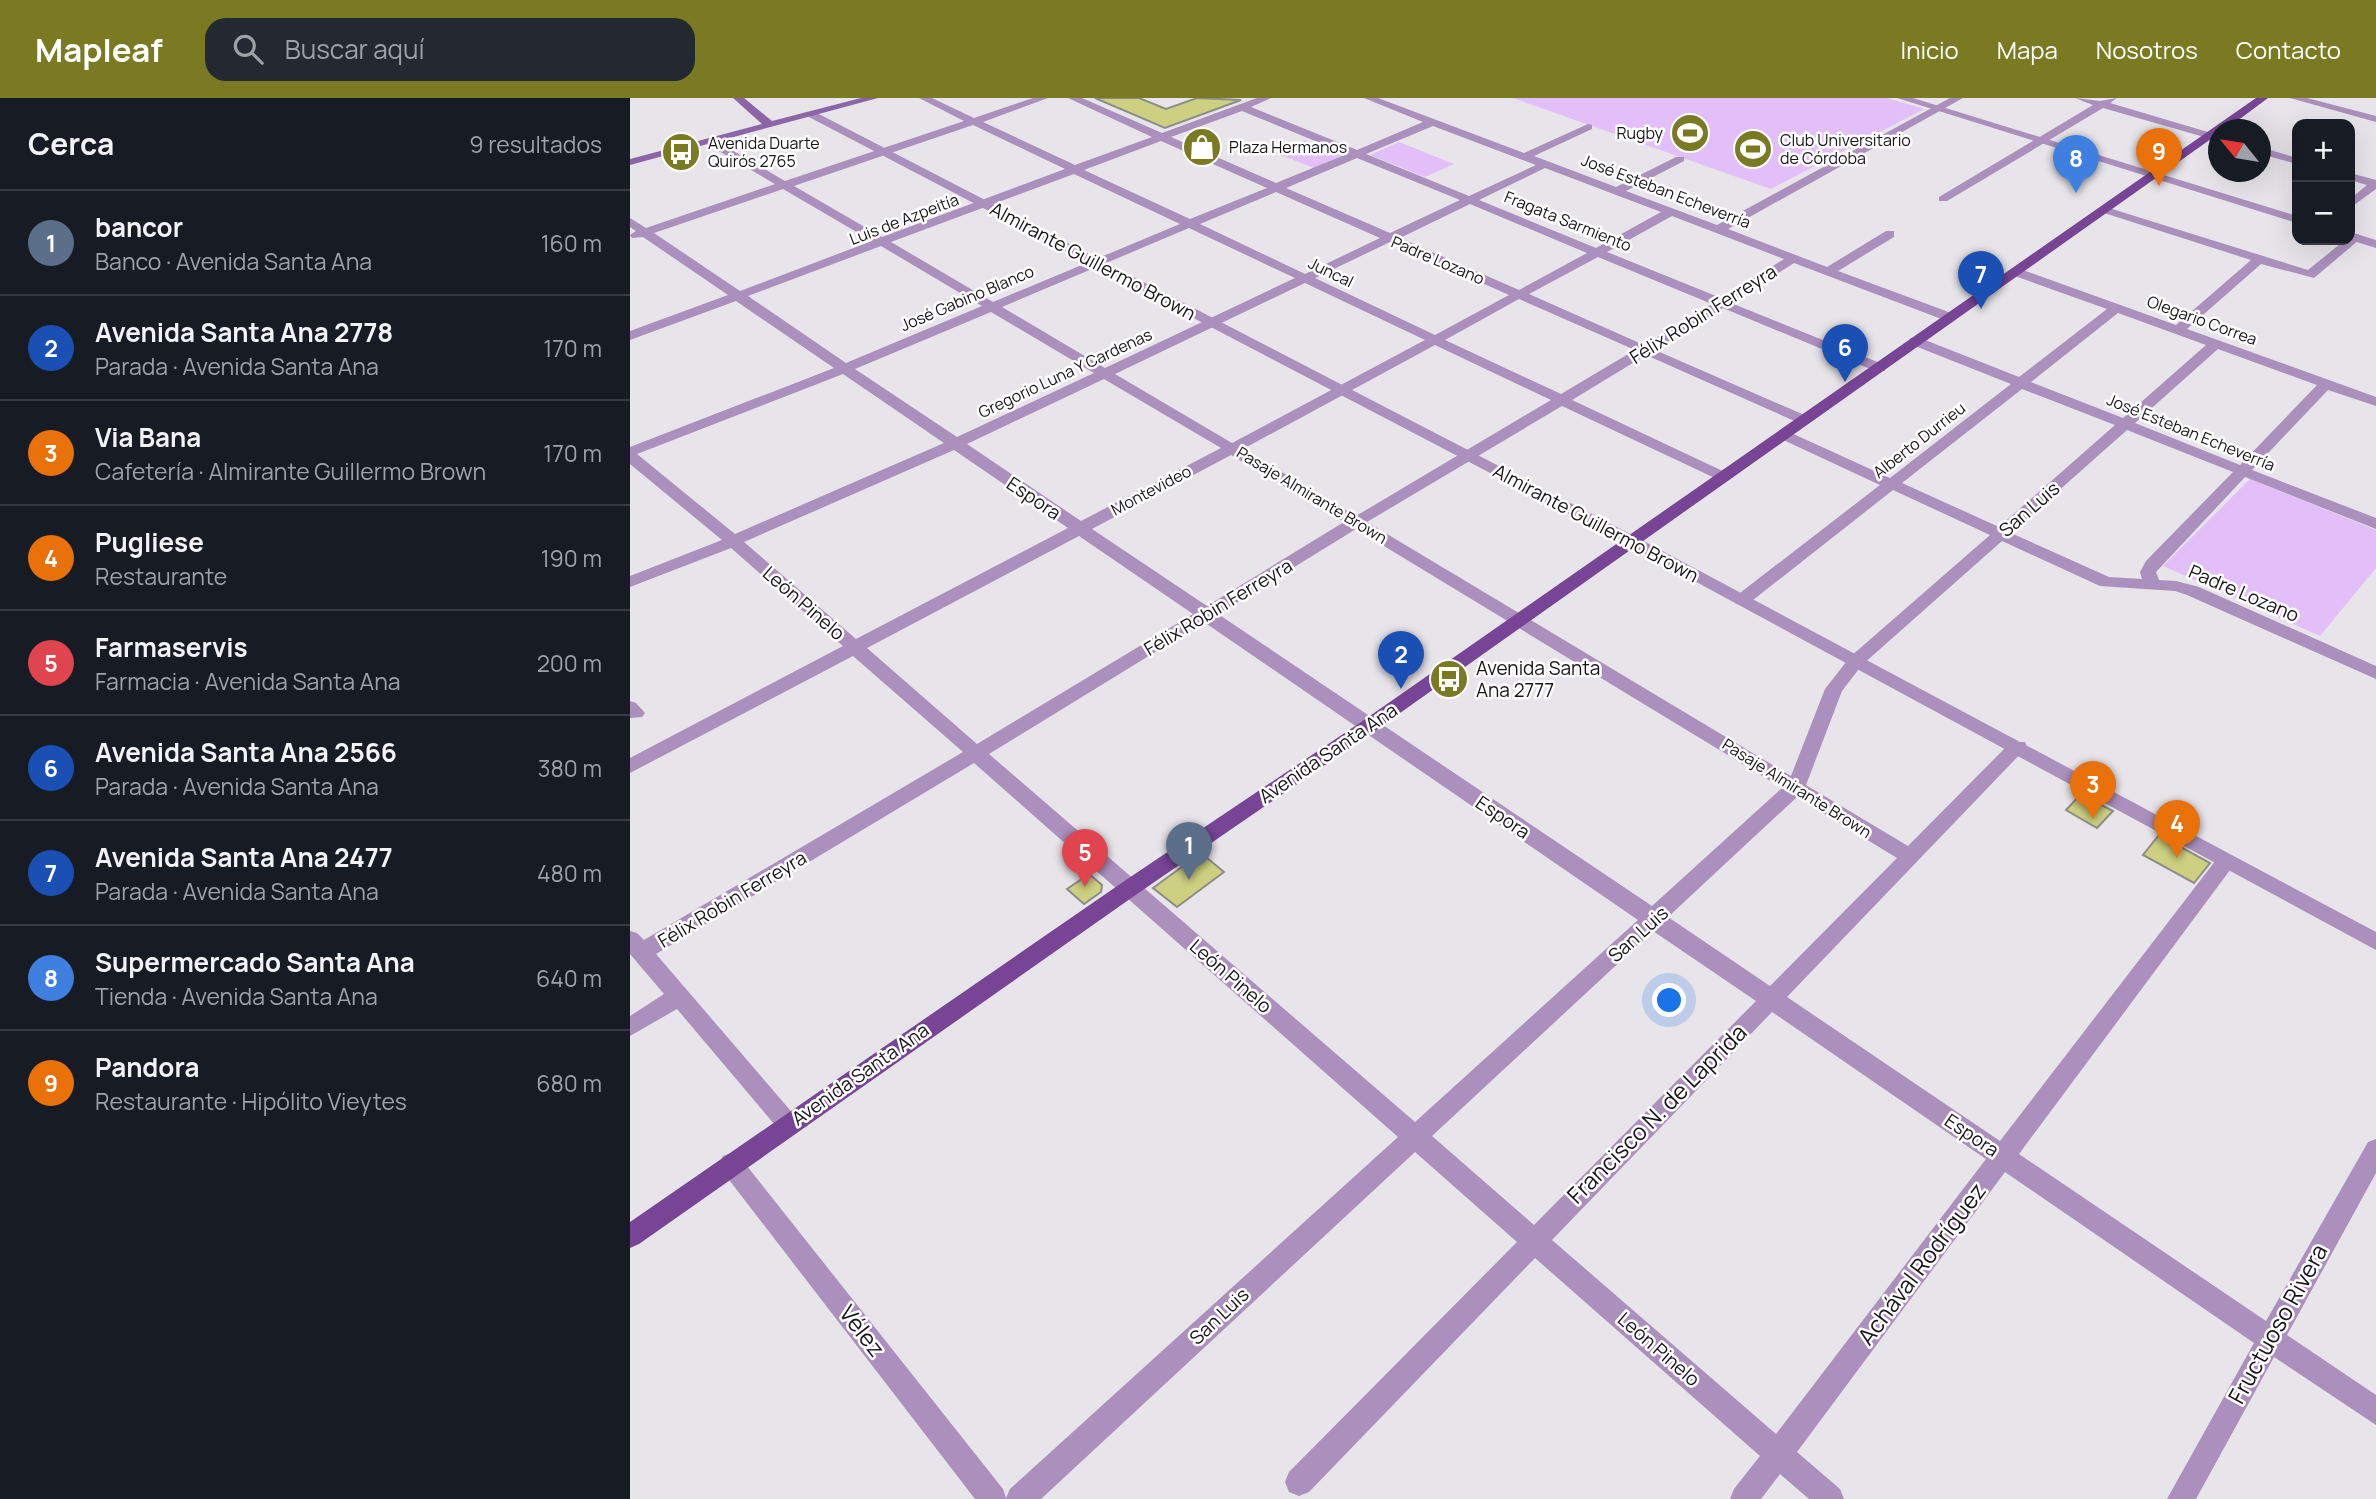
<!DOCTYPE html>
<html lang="es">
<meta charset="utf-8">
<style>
:root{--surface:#171b24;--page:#242831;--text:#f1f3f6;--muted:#9ea1a6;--line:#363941;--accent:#7a7a22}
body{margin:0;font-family:Manrope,sans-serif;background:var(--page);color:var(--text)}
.controls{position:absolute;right:21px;top:21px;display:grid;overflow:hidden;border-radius:14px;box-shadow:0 7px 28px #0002}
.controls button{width:63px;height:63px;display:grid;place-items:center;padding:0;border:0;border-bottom:2px solid var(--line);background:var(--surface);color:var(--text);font:35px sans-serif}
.compass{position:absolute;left:1578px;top:21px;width:63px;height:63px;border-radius:50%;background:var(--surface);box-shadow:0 7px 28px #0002;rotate:300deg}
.you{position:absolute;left:1040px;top:903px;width:24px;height:24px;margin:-18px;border:5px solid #fff;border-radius:50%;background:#1a73e8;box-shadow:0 0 0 10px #1a73e833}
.badge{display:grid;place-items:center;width:46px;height:46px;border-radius:50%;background:var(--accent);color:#fff;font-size:23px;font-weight:700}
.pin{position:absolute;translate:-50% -58px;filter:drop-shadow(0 2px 4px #0008)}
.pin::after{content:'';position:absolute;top:37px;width:24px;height:21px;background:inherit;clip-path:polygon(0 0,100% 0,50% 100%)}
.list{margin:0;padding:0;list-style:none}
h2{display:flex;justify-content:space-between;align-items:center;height:91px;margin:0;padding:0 28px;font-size:30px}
h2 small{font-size:23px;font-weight:400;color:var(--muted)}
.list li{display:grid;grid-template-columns:46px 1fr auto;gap:21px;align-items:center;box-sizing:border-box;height:105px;padding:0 28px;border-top:2px solid var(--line)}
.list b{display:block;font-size:26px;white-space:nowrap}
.list p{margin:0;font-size:23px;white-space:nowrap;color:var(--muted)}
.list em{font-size:23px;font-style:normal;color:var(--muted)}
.icon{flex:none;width:38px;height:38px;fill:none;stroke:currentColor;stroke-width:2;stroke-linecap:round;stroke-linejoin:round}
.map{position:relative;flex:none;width:1746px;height:1401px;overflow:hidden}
header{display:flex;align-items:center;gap:42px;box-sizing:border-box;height:98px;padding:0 35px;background:var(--accent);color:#fff}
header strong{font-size:33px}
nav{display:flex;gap:38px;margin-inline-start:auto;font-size:24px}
.search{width:490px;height:63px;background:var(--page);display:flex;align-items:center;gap:18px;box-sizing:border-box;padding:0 24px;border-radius:21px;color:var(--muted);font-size:26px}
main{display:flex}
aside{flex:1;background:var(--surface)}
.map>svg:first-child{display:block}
.green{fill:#e3bffa}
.building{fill:#ced081;stroke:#8d8d87;stroke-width:2}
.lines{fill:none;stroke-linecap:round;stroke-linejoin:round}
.minor{fill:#ab8fbd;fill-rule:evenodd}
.tertiary{fill:#ab8fbd;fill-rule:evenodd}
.secondary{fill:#8d64a7;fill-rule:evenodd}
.primary{fill:#784496;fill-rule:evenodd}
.labels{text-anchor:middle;stroke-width:5;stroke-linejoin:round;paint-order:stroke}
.far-poi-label{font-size:16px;fill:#161517;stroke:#fff;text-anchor:start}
.far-street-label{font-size:16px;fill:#161517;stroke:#fff}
.street-label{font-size:19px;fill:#161517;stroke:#fff}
.poi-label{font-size:19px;fill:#161517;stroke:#fff;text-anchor:start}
.near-street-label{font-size:23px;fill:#161517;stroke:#fff}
</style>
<header>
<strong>Mapleaf</strong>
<div class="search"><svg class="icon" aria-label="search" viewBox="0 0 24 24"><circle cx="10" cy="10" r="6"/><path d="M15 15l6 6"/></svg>Buscar aquí</div>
<nav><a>Inicio</a><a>Mapa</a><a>Nosotros</a><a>Contacto</a></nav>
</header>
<main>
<aside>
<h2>Cerca<small>9 resultados</small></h2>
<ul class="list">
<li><span class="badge" style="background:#5c6f8a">1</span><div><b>bancor</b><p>Banco · Avenida Santa Ana</p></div><em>160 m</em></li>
<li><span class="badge" style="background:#1a4fb4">2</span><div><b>Avenida Santa Ana 2778</b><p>Parada · Avenida Santa Ana</p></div><em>170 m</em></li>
<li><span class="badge" style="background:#e8710a">3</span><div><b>Via Bana</b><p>Cafetería · Almirante Guillermo Brown</p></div><em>170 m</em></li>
<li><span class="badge" style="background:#e8710a">4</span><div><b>Pugliese</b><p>Restaurante</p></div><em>190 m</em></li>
<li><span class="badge" style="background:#e0444e">5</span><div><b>Farmaservis</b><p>Farmacia · Avenida Santa Ana</p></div><em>200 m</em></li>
<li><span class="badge" style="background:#1a4fb4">6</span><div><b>Avenida Santa Ana 2566</b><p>Parada · Avenida Santa Ana</p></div><em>380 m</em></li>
<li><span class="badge" style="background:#1a4fb4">7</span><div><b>Avenida Santa Ana 2477</b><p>Parada · Avenida Santa Ana</p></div><em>480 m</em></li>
<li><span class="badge" style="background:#3f7fe0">8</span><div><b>Supermercado Santa Ana</b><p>Tienda · Avenida Santa Ana</p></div><em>640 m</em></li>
<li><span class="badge" style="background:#e8710a">9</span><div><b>Pandora</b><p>Restaurante · Hipólito Vieytes</p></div><em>680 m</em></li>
</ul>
</aside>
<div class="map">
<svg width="1746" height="1401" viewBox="0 0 1746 1401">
<rect width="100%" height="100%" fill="#e7e4ea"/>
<path class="green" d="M883,0H1257L1294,11L1141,91Z
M675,42L713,57L684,70L646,55Z
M769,44L824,66L795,79L740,57Z
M1620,381L1746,432V470L1690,538L1533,468Z"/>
<path class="building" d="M465,0H509L536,11L567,0L611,2L535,30Z
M1451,696L1483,713L1467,730L1436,712Z
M1529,737L1580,765L1564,785L1513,757Z
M571,755L594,774L547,809L523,790Z
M459,776L472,787L471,794L454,806L437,791Z"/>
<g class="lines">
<path class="minor" d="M289,0H302L344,20L403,0H418L353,24L445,67L522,39L438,0H452L532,35L627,0H641L621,9L727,52L793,24L734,0H748L894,55L958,26L962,27V31L904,58L986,89L1046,59H1054V63L996,93L1087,127L1320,0H1333L1098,131L1197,169L1256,133H1264V139L1208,173L1324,216V222H1314L1164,165L1101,205L1255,267V273H1245L1093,210L1025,252L1179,319L1181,322L1179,325H1169L1016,257L942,302L1099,376L1102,379L1099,382H1089L932,308L737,424L1161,678L1195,591L1220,559L1360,437L1263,392L1118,506H1106L1104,502L1106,498L1250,387L1149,340L1147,337L1149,334H1159L1260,380L1381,286L1280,246V240H1290L1389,279L1477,211L1382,177V171H1390L1546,227L1621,162L1471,114V110H1479L1678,172L1715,142H1720L1721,136H1729V142L1684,180L1631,166L1557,231L1746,299V308L1698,292L1622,372L1746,420V431L1615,379L1526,474L1529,482L1546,483L1569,489L1746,568V581L1557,497L1545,493L1470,488L1372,443L1232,567L1212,593L1176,687L1278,748L1381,644H1395L1397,649L1157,899L1370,1043L1589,758L1596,755L1603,758L1606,763L1603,768L1389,1056L1636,1223L1738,1044L1746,1041V1075L1657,1237L1746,1297V1327L1644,1259L1566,1401H1537L1624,1245L1375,1074L1167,1354L1210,1391L1214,1401H1179L1150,1376L1131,1401H1100L1104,1391L1130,1358L905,1160L679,1394L669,1398L659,1394L655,1384L659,1374L887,1144L785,1054L411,1401H345L93,1074L89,1066L93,1058L101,1055L109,1058L373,1391L376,1400L380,1391L768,1039L344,665L26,856L166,1019L170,1026L166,1033L158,1036L150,1033L47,911L0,938V918L34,896L0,856V833L7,835L14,842L333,654L223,558L0,675V660L213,548L101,450L0,489V478L92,442L0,366V349L204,270L106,203L0,242V233L98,197L13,139L2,140L0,137L6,133L0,129V120L16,130L145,86L75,45V41H83L155,83L334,23ZM612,13L717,56L646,85L541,39ZM343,27L435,71L252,139L164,88ZM803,28L906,67L839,98L736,56ZM531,43L637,90L560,121L454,72ZM727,60L830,102L760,135L656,90ZM915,70L1031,114L966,150L849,102ZM444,76L550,126L363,204L261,144ZM153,91L242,143L110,193L24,135ZM646,94L750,140L675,176L570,126ZM840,106L957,155L889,192L770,140ZM1042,118L1154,161L1091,200L977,154ZM559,130L665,180L475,270L372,209ZM760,144L879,197L805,237L685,180ZM251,148L352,208L216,265L118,198ZM968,159L1082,206L1014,247L899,196ZM675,185L795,242L602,345L485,276ZM889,201L1005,252L931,296L815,242ZM361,214L464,275L327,339L225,271ZM1488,215L1576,247L1493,320L1401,284ZM805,247L921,302L726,418L613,351ZM1588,251L1687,287L1610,367L1505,325ZM213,276L314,345L105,436L7,356ZM474,281L591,350L451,423L337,346ZM1392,291L1485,327L1369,429L1272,385ZM1497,332L1603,374L1516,463L1510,474L1512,481L1479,479L1381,435ZM324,352L438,430L226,541L114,444ZM601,357L714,424L577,508L462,431ZM726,431L1152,690L1022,808L588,516ZM449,438L563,516L347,646L237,550ZM574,524L1008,822L785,1024L359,656ZM1167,699L1267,760L1140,888L1038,819ZM1023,833L1126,903L904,1127L802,1038ZM1142,914L1356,1061L1146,1336L922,1142Z
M1445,0L1470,3L1487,0L1480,5L1588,37V43L1473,10L1317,103H1309V99L1463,7Z
M1660,0H1677L1746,18V24Z
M1630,49L1667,60V66L1630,56Z
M1720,75L1746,82V91L1720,110V101L1737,87L1720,82Z
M0,603L6,605L15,615L12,619L0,620Z"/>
<path class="tertiary" d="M1267,0H1283L1667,118V125Z
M177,14H185L1008,440L1746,834V852L996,446L177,18Z
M1720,134L1746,142V150L1720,142Z"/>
<path class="secondary" d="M103,0H114L142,23L231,0H248L0,67V61L132,26Z"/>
<path class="primary" d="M1626,0H1638L1595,32H1588V36L746,632L507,796L9,1146L0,1150V1124L493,784L734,622Z"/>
</g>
<defs>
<symbol id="stadium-disc" viewBox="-11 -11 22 22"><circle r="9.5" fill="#7a7a22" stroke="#fff"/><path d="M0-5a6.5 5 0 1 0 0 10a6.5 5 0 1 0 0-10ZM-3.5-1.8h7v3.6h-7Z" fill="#fff"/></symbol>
<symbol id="shop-disc" viewBox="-11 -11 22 22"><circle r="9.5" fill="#7a7a22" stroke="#fff"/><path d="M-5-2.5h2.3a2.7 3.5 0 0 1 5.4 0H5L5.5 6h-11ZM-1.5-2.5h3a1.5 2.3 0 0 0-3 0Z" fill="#fff"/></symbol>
<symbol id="bus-disc" viewBox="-11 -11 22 22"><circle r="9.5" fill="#7a7a22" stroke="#fff"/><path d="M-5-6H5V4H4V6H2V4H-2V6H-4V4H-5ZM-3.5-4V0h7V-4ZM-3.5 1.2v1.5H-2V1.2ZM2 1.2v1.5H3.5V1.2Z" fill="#fff"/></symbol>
</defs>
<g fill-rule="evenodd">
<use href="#stadium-disc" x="1038" y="13" width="44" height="44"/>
<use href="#shop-disc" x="550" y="27" width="44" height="44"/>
<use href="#stadium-disc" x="1101" y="29" width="44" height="44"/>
<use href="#bus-disc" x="29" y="32" width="44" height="44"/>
<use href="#bus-disc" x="797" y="559" width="44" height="44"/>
</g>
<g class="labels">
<g class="far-poi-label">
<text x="1033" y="41" text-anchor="end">Rugby</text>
<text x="1150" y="48">Club Universitario<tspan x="1150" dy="18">de Córdoba</tspan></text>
<text x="78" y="51">Avenida Duarte<tspan x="78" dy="18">Quirós 2765</tspan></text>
<text x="599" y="55">Plaza Hermanos</text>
</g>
<g class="far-street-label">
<text transform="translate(1036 93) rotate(21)" y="6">José Esteban Echeverría</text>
<text transform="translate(274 121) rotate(-21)" y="6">Luis de Azpeitía</text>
<text transform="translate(938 123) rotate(22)" y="6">Fragata Sarmiento</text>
<text transform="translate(808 162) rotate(23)" y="6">Padre Lozano</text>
<text transform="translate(701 174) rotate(26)" y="6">Juncal</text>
<text transform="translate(337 200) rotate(-23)" y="6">José Gabino Blanco</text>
<text transform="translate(1572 222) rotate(20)" y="6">Olegario Correa</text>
<text transform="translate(435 275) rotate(-25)" y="6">Gregorio Luna Y Cardenas</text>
<text transform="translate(1561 334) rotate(22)" y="6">José Esteban Echeverría</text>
<text transform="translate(1289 342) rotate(-38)" y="6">Alberto Durrieu</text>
<text transform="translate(521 392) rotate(-28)" y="6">Montevideo</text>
<text transform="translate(682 397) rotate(31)" y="6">Pasaje Almirante Brown</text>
<text transform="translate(1167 690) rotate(32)" y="6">Pasaje Almirante Brown</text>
</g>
<g class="street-label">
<text transform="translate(463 163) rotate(28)" y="7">Almirante Guillermo Brown</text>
<text transform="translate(1073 216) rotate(-32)" y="7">Félix Robin Ferreyra</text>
<text transform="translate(404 400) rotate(34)" y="7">Espora</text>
<text transform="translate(1399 411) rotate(-41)" y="7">San Luis</text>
<text transform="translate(966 425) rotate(28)" y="7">Almirante Guillermo Brown</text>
<text transform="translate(1614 495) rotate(23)" y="7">Padre Lozano</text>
<text transform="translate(174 505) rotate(41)" y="7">León Pinelo</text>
<text transform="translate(588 509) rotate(-31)" y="7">Félix Robin Ferreyra</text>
<text transform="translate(698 655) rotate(-34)" y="7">Avenida Santa Ana</text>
<text transform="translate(873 719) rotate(34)" y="7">Espora</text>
<text transform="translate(102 801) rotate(-31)" y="7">Félix Robin Ferreyra</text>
<text transform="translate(1008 836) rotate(-42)" y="7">San Luis</text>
<text transform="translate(601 878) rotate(41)" y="7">León Pinelo</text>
<text transform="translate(230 976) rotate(-35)" y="7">Avenida Santa Ana</text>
<text transform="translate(1342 1037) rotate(34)" y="7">Espora</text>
<text transform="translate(589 1218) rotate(-43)" y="7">San Luis</text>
<text transform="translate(1029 1251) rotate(41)" y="7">León Pinelo</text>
</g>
<g class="poi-label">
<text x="846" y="577">Avenida Santa<tspan x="846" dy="22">Ana 2777</tspan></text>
</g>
<g class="near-street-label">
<text transform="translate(1027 1016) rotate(-45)" y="8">Francisco N. de Laprida</text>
<text transform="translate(1292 1166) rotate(-53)" y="8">Achával Rodríguez</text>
<text transform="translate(1648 1226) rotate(-61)" y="8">Fructuoso Rivera</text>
<text transform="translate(232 1233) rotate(52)" y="8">Vélez</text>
</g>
</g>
</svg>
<div class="controls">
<button>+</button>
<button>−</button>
</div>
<svg class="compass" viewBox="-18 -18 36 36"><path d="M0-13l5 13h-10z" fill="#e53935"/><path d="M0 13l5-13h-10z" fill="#9ea1a6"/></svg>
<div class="you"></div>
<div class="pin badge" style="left:559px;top:782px;background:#5c6f8a">1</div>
<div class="pin badge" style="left:771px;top:591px;background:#1a4fb4">2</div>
<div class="pin badge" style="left:1463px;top:721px;background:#e8710a">3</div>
<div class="pin badge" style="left:1547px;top:760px;background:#e8710a">4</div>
<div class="pin badge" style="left:455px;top:789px;background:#e0444e">5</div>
<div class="pin badge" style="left:1215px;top:284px;background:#1a4fb4">6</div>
<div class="pin badge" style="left:1351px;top:211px;background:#1a4fb4">7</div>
<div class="pin badge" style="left:1446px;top:95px;background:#3f7fe0">8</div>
<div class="pin badge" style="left:1529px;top:88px;background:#e8710a">9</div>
</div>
</main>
